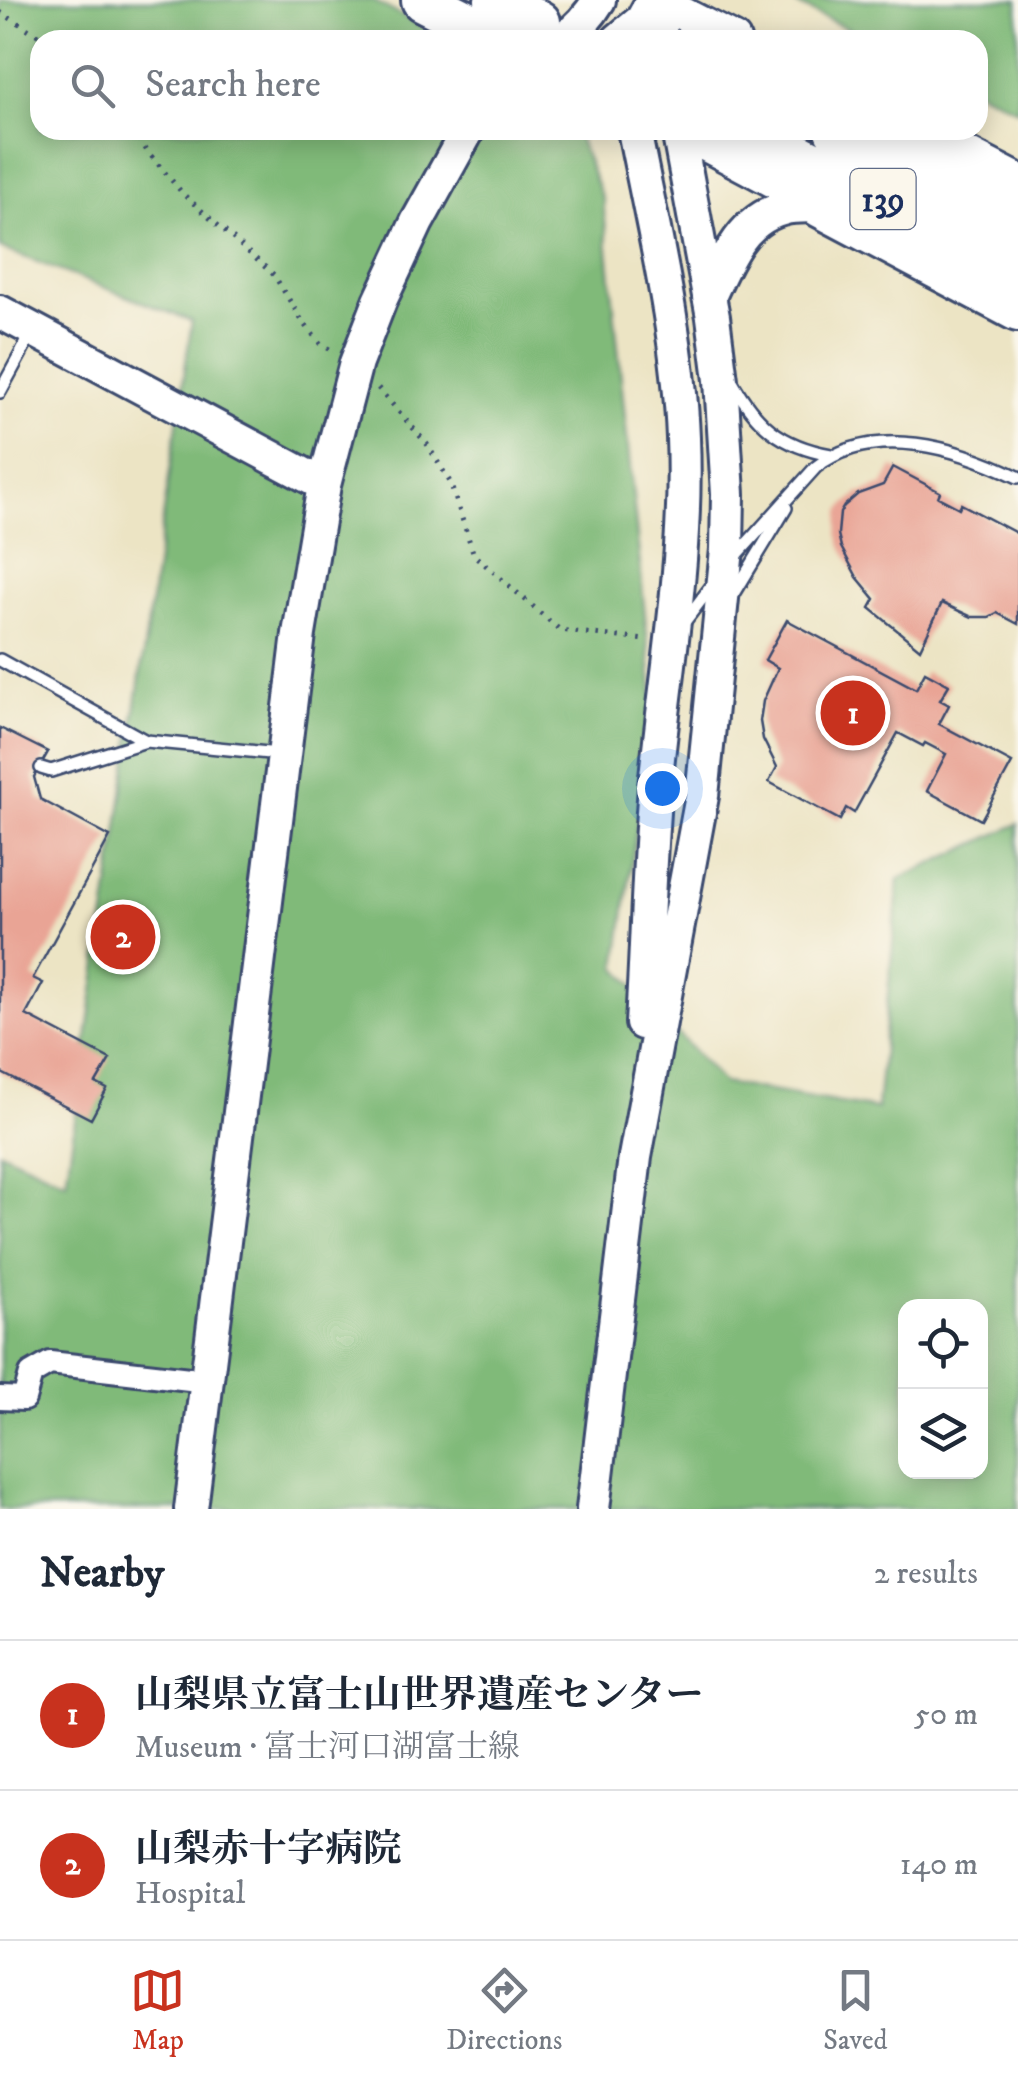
<!DOCTYPE html>
<meta charset="utf-8">
<style>
:root{--surface:#fff;--page:#f2f2f3;--text:#1f2937;--muted:#747a83;--line:#e0e1e3;--accent:#c8321e}
body{margin:0;font-family:"IM FELL DW Pica","Noto Serif JP",serif;background:var(--page);color:var(--text)}
.controls{position:absolute;right:30px;bottom:30px;display:grid;overflow:hidden;border-radius:20px;box-shadow:0 5px 25px #0003}
.controls button{width:90px;height:90px;display:grid;place-items:center;padding:0;border:0;border-bottom:2px solid var(--line);background:var(--surface);color:var(--text);font:50px sans-serif}
.you{position:absolute;left:662px;top:788px;width:35px;height:35px;margin:-25px;border:8px solid #fff;border-radius:50%;background:#1a73e8;box-shadow:0 0 0 15px #1a73e833}
.badge{display:grid;place-items:center;width:65px;height:65px;border-radius:50%;background:var(--accent);color:#fff;font-size:32px;font-weight:700}
.pin{position:absolute;translate:-50% -50%;border:5px solid #fff;box-shadow:0 2px 10px #0006}
.list{margin:0;padding:0;list-style:none}
h2{display:flex;justify-content:space-between;align-items:center;height:130px;margin:0;padding:0 40px;font-size:42px}
h2 small{font-size:32px;font-weight:400;color:var(--muted)}
.list li{display:grid;grid-template-columns:65px 1fr auto;gap:30px;align-items:center;box-sizing:border-box;height:150px;padding:0 40px;border-top:2px solid var(--line)}
.list b{display:block;font-size:38px;white-space:nowrap}
.list p{margin:0;font-size:32px;white-space:nowrap;color:var(--muted)}
.list em{font-size:32px;font-style:normal;color:var(--muted)}
.icon{flex:none;width:55px;height:55px;fill:none;stroke:currentColor;stroke-width:2;stroke-linecap:round;stroke-linejoin:round}
.map{position:relative;flex:none;width:1018px;height:1509px;overflow:hidden}
.search{position:absolute;background:var(--surface);box-shadow:0 5px 25px #0003;left:30px;right:30px;top:30px;height:110px;display:flex;align-items:center;gap:25px;box-sizing:border-box;padding:0 35px;border-radius:30px;color:var(--muted);font-size:38px}
.sheet{height:430px;background:var(--surface)}
nav{display:flex;justify-content:space-around;align-items:center;box-sizing:border-box;height:140px;border-top:2px solid var(--line);background:var(--surface);font-size:28px;color:var(--muted)}
nav a{display:grid;justify-items:center;gap:5px}
nav .on{color:var(--accent)}
.map>svg:first-child{display:block}
.forest{fill:#80ba79;stroke:#4e746c;stroke-width:2.5;fill-rule:evenodd}
.building{fill:#e9a495}
.lines{fill:none;stroke-linecap:round;stroke-linejoin:round}
.lane-casing{stroke:#3a4a6d;stroke-width:16}
.street-casing{stroke:#3a4a6d;stroke-width:28}
.secondary-casing{stroke:#3a4a6d;stroke-width:38}
.highway-casing{stroke:#3a4a6d;stroke-width:48}
.path{stroke:#3a4a6d;stroke-width:5;stroke-dasharray:2.5 8;stroke-linecap:butt}
.lane{stroke:#fff;stroke-width:11}
.street{stroke:#fff;stroke-width:22}
.secondary{stroke:#fff;stroke-width:32}
.highway{stroke:#fff;stroke-width:42}
.labels{text-anchor:middle;stroke-width:10;stroke-linejoin:round;paint-order:stroke}
.shield{fill:#fbf7ec;stroke:#5e6b89;stroke-width:2.5}
.shield-label{font-size:35px;font-weight:bold;fill:#1b2f5e}
</style>
<div class="map">
<svg width="1018" height="1509" viewBox="0 0 1018 1509">
<rect width="100%" height="100%" fill="#fbf7ec"/>
<filter id="ink" filterUnits="userSpaceOnUse"><feTurbulence type="fractalNoise" baseFrequency=".01" numOctaves="2"/><feDisplacementMap in="SourceGraphic" scale="20" xChannelSelector="R" yChannelSelector="G"/><feConvolveMatrix kernelMatrix="1 2 1 2 8 2 1 2 1" color-interpolation-filters="sRGB"/></filter>
<filter id="wash" filterUnits="userSpaceOnUse"><feTurbulence type="fractalNoise" baseFrequency=".0048" numOctaves="4" result="noise"/><feDisplacementMap in="SourceGraphic" scale="40" xChannelSelector="R" yChannelSelector="G"/><feGaussianBlur stdDeviation="2.25" result="paint"/><feColorMatrix in="noise" values="0 0 0 0 0 0 0 0 0 0 0 0 0 0 0 0 0 1.4 0 .05"/><feComposite in="paint" operator="in"/></filter>
<g filter="url(#wash)">
<rect width="100%" height="100%" fill="#ece4c4"/>
<path class="forest" d="M0,0H372L447,40H40V130H575L603,200L654,704L617,967L723,1083L877,1109L899,879L1018,824V1509H0V1151L66,1182L192,321L0,248ZM906,1306H980V1472H906Z
M788,0H1018V110L978,91V40H871Z"/>
<g id="blocks">
<path class="building" d="M893,467L940,492L938,497L959,508L961,504L1018,534V624L997,613L989,617H972L942,603L920,649L870,608L875,599L857,577L841,547L838,534L840,513L844,506L858,494L883,485Z
M787,620L916,689L925,672L949,685L940,700L949,705L939,724L1012,763L981,820L927,791L946,754L925,743L923,746L898,733L854,813L846,808L840,820L769,782L777,767L763,739L760,721L763,701L778,668L765,660Z
M0,728L48,752L34,777L40,799L110,837L33,978L43,983L26,1015L110,1059L96,1083L107,1089L91,1119L0,1072Z"/>
</g>
</g>
<g filter="url(#ink)">
<use href="#blocks" fill-opacity="0" stroke="#3a4a6d" stroke-width="2.5"/>
<g class="lines">
<defs>
<path id="lane" d="M731,380C756,424 780,446 831,455
M0,392L31,335
M734,558L816,467C874,422 958,448 1018,477
M734,594L786,508
M685,621L713,584
M0,660L146,741L279,754
M41,768L51,771L146,741"/>
<path id="street" d="M0,1398L24,1399L31,1374L50,1363L207,1381"/>
<path id="secondary" d="M654,0L662,40
M656,0L734,40
M562,40C578,29 589,17 599,0
M618,40L642,20L653,0
M634,130C654,232 679,335 683,438C688,555 666,671 655,787C648,866 647,945 642,1023
M678,130L821,206
M709,297C725,262 741,220 782,209C794,205 808,207 821,206
M0,312L324,485
M191,1509L299,634L324,485L356,363L380,301L417,222L468,130
M593,1509L635,1157L702,796L727,549L728,494L721,380L713,317L678,130"/>
<path id="highway" d="M423,0L502,40
M496,0L539,22
M749,130L1018,268
M836,130L1018,223
M910,130L1018,186
M821,206L1018,310"/>
</defs>
<use href="#lane" class="lane-casing"/>
<use href="#street" class="street-casing"/>
<use href="#secondary" class="secondary-casing"/>
<use href="#highway" class="highway-casing"/>
<path class="path" d="M0,12L46,40
M134,130L147,151L184,195L274,275L301,319L321,345L332,350
M378,388L427,444L450,482L474,555L560,630L644,640"/>
<use href="#lane" class="lane"/>
<use href="#street" class="street"/>
<use href="#secondary" class="secondary"/>
<use href="#highway" class="highway"/>
</g>
</g>
<g class="labels">
<rect class="shield" x="850.5" y="169" width="65" height="60" rx="8"/>
<g class="shield-label">
<text x="883" y="211">139</text>
</g>
</g>
</svg>
<div class="controls">
<button><svg class="icon" aria-label="locate" viewBox="0 0 24 24"><circle cx="12" cy="12" r="6"/><path d="M12 2v4M12 18v4M2 12h4M18 12h4"/></svg></button>
<button><svg class="icon" aria-label="layers" viewBox="0 0 24 24"><path d="M12 4l9 5-9 5-9-5zM3 14l9 5 9-5"/></svg></button>
</div>
<div class="you"></div>
<div class="pin badge" style="left:853px;top:713px">1</div>
<div class="pin badge" style="left:123px;top:937px">2</div>
<div class="search"><svg class="icon" aria-label="search" viewBox="0 0 24 24"><circle cx="10" cy="10" r="6"/><path d="M15 15l6 6"/></svg>Search here</div>
</div>
<section class="sheet">
<h2>Nearby<small>2 results</small></h2>
<ul class="list">
<li><span class="badge">1</span><div><b>山梨県立富士山世界遺産センター</b><p>Museum · 富士河口湖富士線</p></div><em>50 m</em></li>
<li><span class="badge">2</span><div><b>山梨赤十字病院</b><p>Hospital</p></div><em>140 m</em></li>
</ul>
</section>
<nav>
<a class="on"><svg class="icon" aria-label="map" viewBox="0 0 24 24"><path d="M3 6l6-2 6 2 6-2v14l-6 2-6-2-6 2zM9 4v14M15 6v14"/></svg>Map</a>
<a><svg class="icon" aria-label="directions" viewBox="0 0 24 24"><path d="M12 3l9 9-9 9-9-9zM9 14v-3h6M13 9l2 2-2 2"/></svg>Directions</a>
<a><svg class="icon" aria-label="saved" viewBox="0 0 24 24"><path d="M7 4h10v16l-5-4-5 4z"/></svg>Saved</a>
</nav>
